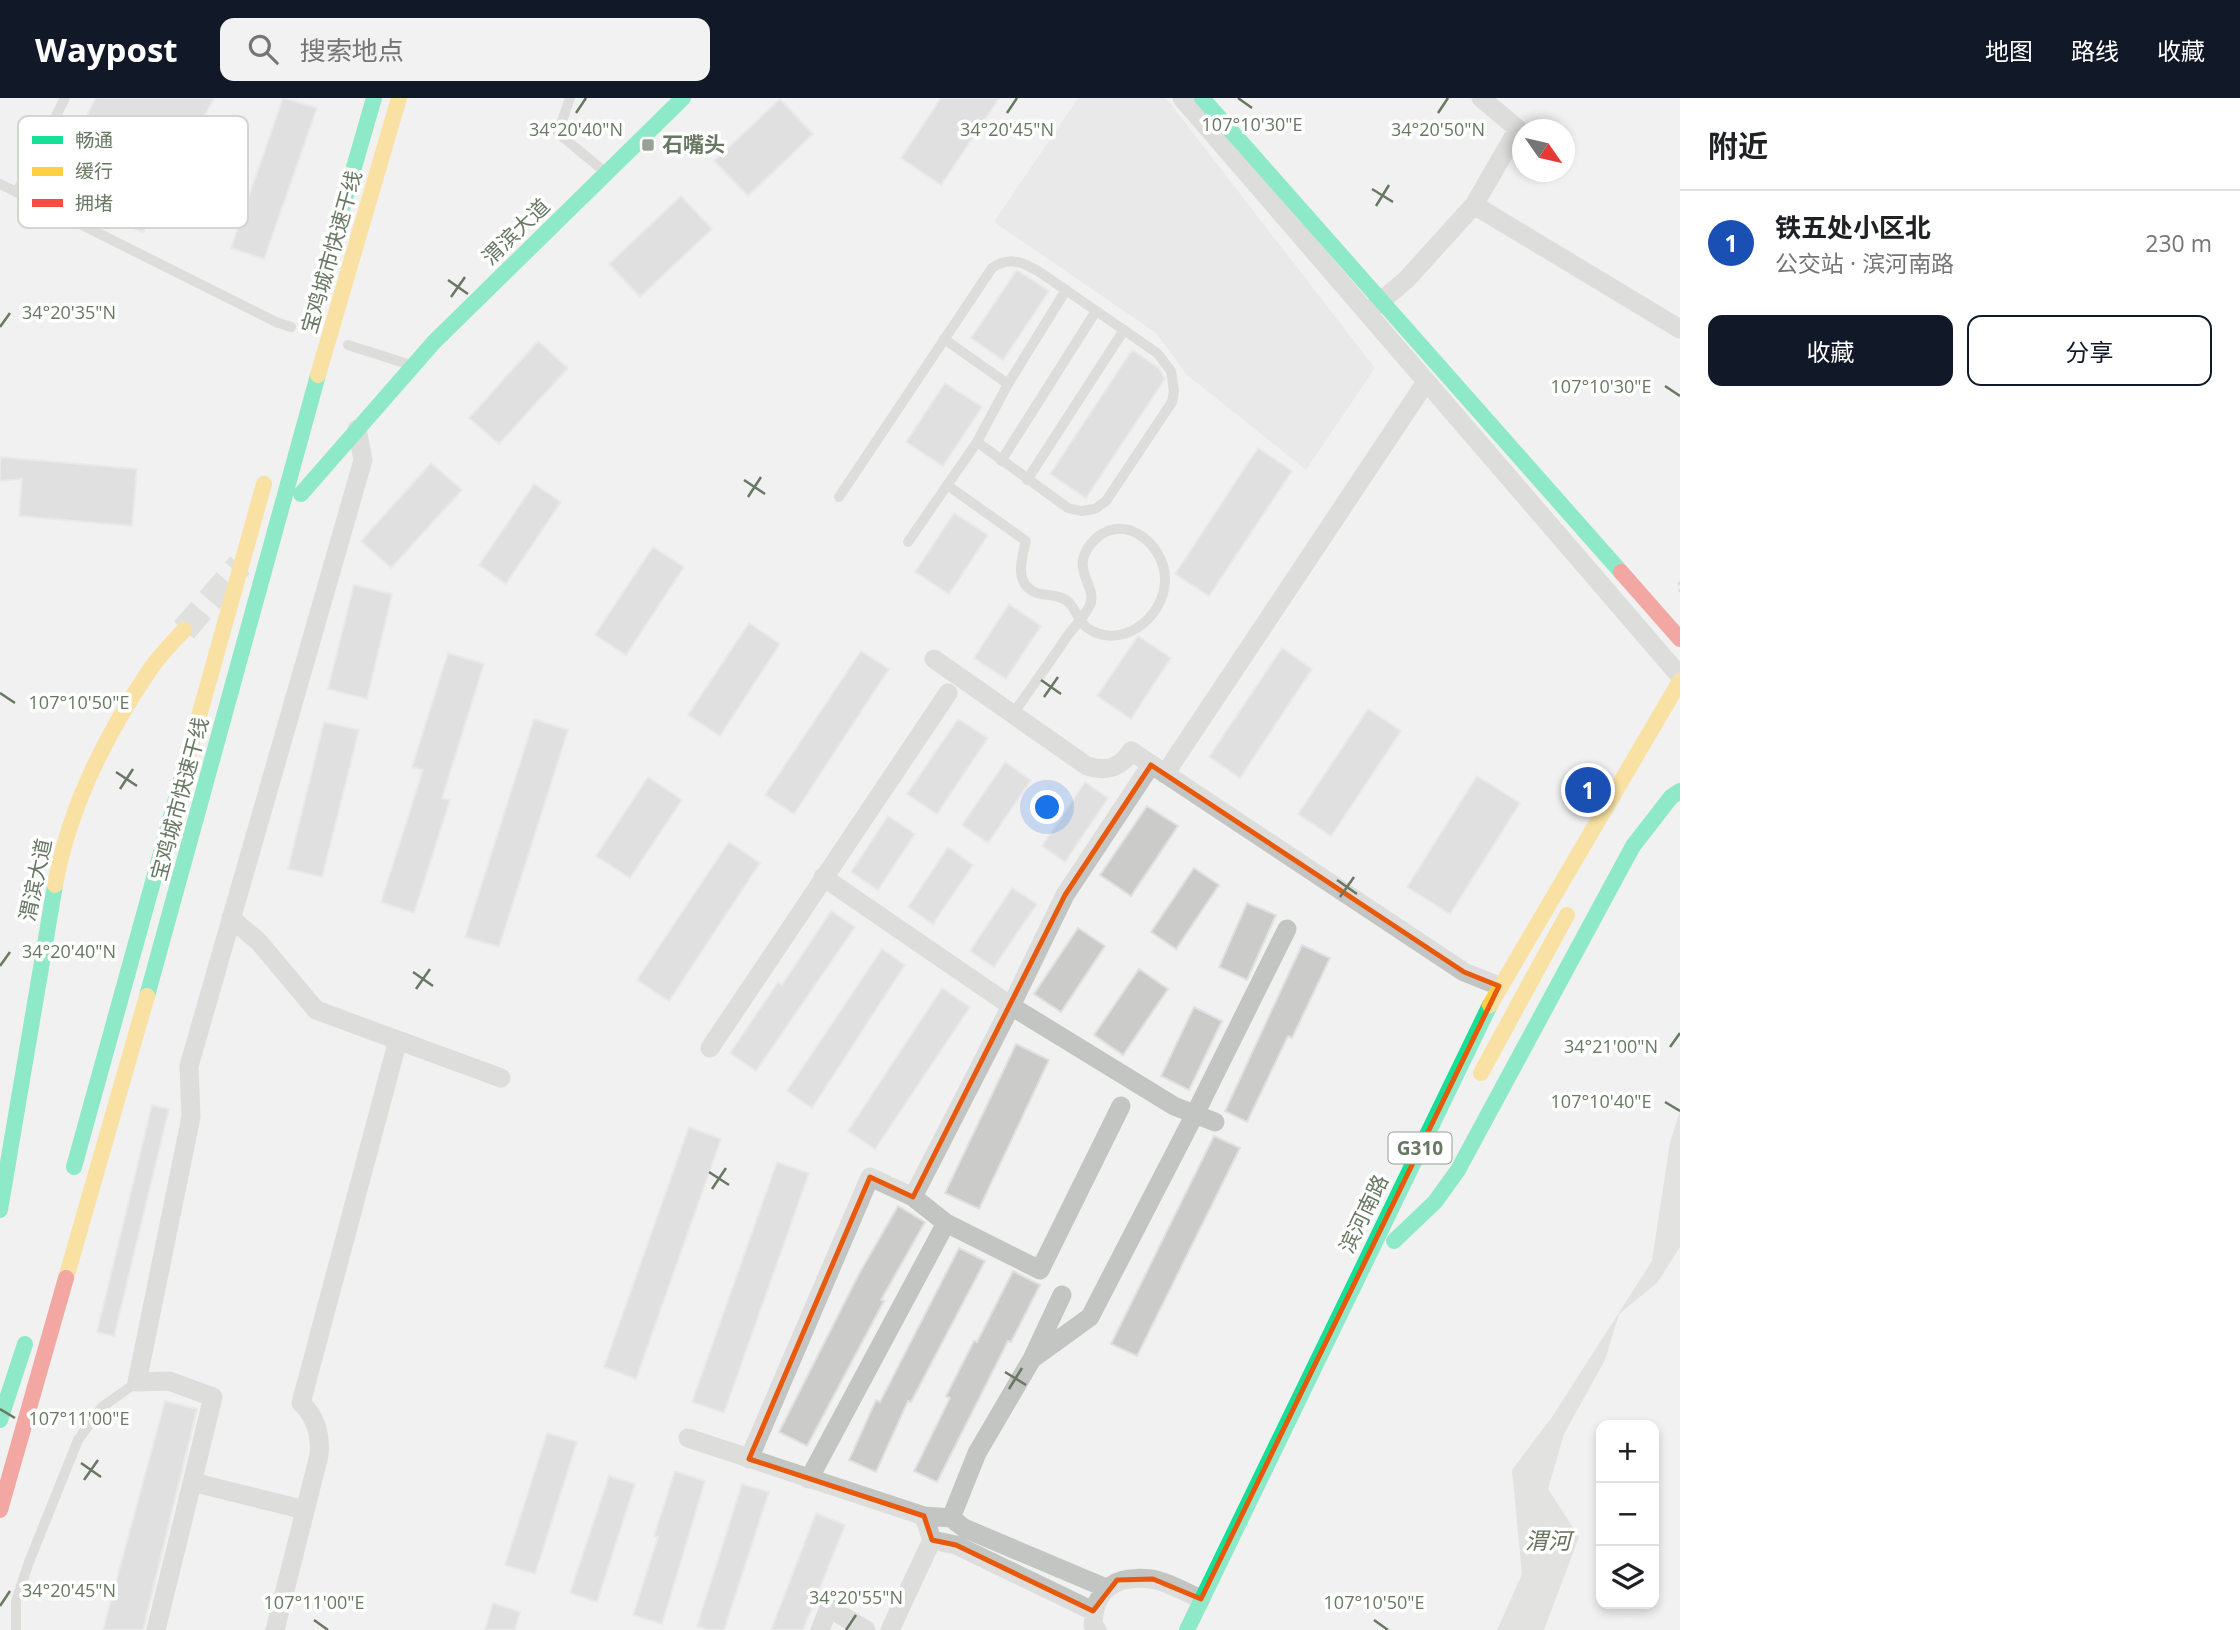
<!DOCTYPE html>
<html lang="zh">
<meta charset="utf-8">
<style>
:root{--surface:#fff;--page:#f2f2f2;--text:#202124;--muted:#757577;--line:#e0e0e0;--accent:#111827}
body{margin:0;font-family:"Open Sans","Noto Sans SC",sans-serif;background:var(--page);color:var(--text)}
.controls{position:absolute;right:21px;bottom:21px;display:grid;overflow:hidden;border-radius:14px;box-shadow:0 4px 10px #0003}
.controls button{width:63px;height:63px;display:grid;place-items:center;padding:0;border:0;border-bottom:2px solid var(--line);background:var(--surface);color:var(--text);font:35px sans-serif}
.compass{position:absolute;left:1512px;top:21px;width:63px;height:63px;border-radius:50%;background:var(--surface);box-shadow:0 4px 10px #0003;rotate:124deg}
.you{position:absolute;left:1048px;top:710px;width:24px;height:24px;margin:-18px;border:5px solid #fff;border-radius:50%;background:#1a73e8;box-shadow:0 0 0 10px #1a73e833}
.badge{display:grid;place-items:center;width:46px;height:46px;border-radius:50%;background:var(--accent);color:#fff;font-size:23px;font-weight:700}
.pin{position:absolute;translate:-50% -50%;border:4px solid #fff;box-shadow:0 2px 7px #0006}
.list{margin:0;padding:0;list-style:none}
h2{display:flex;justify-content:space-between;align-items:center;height:91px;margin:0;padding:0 28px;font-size:30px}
h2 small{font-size:23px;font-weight:400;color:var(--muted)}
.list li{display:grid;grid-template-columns:46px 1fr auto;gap:21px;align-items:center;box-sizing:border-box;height:105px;padding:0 28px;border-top:2px solid var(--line)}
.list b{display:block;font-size:26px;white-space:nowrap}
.list p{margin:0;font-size:23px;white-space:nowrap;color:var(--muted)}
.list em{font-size:23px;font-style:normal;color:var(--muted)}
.actions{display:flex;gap:14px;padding:21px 28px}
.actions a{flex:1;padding:16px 0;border:2px solid var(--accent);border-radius:14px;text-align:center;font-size:24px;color:var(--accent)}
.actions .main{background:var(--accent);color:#fff}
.icon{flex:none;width:38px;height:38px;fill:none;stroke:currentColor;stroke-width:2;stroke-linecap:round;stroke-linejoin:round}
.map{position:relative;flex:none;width:1680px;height:1532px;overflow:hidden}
header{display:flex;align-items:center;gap:42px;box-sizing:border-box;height:98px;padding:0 35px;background:var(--accent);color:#fff}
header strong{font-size:33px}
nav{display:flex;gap:38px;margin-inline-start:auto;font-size:24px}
.search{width:490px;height:63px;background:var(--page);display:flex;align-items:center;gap:18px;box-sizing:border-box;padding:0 24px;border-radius:14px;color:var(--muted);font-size:26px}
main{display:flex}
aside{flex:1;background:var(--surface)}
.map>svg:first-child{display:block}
.built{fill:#e1e1e0}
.water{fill:#ced2c9}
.building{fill:#cbccca;stroke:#e1e0e1;stroke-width:2}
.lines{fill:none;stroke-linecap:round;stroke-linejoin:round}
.secondary-tunnel{stroke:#c9cdc7;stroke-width:26;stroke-dasharray:26 13;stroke-linecap:butt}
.path{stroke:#c2c2c1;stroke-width:2.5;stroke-dasharray:3.5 3.5;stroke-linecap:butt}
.lane{stroke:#c3c5c2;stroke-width:10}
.street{stroke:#c3c5c2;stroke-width:19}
.fast{stroke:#16e098;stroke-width:16}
.slow{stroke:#ffcf43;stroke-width:16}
.jam{stroke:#f24e42;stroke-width:16}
.marked{fill:none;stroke:#e8590c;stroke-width:5;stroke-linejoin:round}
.ticks{fill:none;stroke:#687862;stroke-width:2.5}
.poi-dot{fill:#98a294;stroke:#fff;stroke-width:2.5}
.labels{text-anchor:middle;stroke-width:7;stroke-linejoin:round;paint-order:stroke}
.shield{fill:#fff;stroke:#95a091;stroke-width:2}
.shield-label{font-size:19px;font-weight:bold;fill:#687862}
.poi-label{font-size:21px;font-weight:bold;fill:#687862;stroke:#fff;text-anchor:start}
.street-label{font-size:21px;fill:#687862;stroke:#fff}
.water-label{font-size:23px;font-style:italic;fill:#68745d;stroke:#fff}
.key{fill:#fff;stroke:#d2d6d0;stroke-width:2}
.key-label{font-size:19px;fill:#687862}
.ticks-label{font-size:18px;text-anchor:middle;fill:#687862;stroke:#fff;stroke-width:7;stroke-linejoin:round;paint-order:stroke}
</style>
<header>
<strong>Waypost</strong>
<div class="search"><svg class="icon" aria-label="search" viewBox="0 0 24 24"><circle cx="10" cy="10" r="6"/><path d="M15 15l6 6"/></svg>搜索地点</div>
<nav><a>地图</a><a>路线</a><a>收藏</a></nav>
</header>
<main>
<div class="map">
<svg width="1680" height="1532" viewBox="0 0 1680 1532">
<rect width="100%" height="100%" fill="#f2f1f2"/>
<path class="built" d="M1078,0H1166L1375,270L1306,372L1187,277L1156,235L994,124Z"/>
<path class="water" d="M1680,1013V1149L1657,1185L1619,1216L1605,1262L1564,1336L1548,1391L1579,1439L1544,1532H1497L1522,1476L1512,1372L1552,1319L1652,1163L1670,1044Z"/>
<path class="building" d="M96,0H214L143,135L50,87Z
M283,0L317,10L264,161L231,150Z
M941,0H999L941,87L901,60Z
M780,1L813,36L748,98L714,63Z
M681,98L712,131L640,199L609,166Z
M1017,172L1049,193L1003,262L971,240Z
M538,243L568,270L499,346L469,320Z
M1132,252L1159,270L1165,281L1086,400L1050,376Z
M945,285L982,309L943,368L906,344Z
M1258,350L1292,373L1209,498L1175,476Z
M0,359L137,371L132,428L19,418L22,381L0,383Z
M431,365L462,392L391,470L361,443Z
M534,386L561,404L506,486L479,467Z
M954,415L988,437L949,496L915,474Z
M653,449L684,469L626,557L595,537Z
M354,487L392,496L367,601L328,591Z
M1009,506L1041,528L1006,581L974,560Z
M749,525L780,546L720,638L688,617Z
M1138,538L1171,560L1131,621L1097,598Z
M1282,550L1312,571L1240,680L1209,659Z
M861,553L889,571L794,716L765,697Z
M448,555L484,566L442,700L450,702L414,815L381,804L423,672L412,669Z
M1368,611L1401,633L1331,738L1298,716Z
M534,621L568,632L499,849L465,839Z
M958,621L988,640L937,716L907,696Z
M324,624L359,632L322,779L288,771Z
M1005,664L1031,682L988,745L962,727Z
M1477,678L1520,705L1450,816L1407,789Z
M648,679L682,702L630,780L596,758Z
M1085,684L1108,700L1065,764L1042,748Z
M1147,708L1178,728L1131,798L1100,777Z
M888,718L915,736L878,792L851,774Z
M729,744L760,765L669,903L637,882Z
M948,749L973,767L933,826L908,809Z
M1194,770L1219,787L1176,851L1151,834Z
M1012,790L1037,806L994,869L970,853Z
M1247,805L1276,817L1247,882L1219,869Z
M831,813L855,829L756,973L730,955L778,884L782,887Z
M1078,830L1105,848L1061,914L1034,896Z
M1302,847L1330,860L1292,940L1288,938L1247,1024L1225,1013Z
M882,851L905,867L812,1010L787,993Z
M1139,871L1168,891L1123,957L1094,937Z
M942,890L970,909L875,1051L848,1033Z
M1194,909L1222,923L1189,992L1161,978Z
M1016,946L1049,962L979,1111L945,1095Z
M152,1007L169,1011L114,1238L97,1234Z
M689,1029L721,1041L636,1281L604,1269Z
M1214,1038L1240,1050L1137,1258L1111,1246Z
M777,1064L809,1075L724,1315L692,1304Z
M898,1108L925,1124L881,1202L884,1203L807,1348L779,1334L859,1176Z
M959,1150L985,1163L911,1304L908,1303L876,1374L849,1362L876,1302L880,1304Z
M1013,1173L1040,1187L1011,1244L1008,1243L937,1384L914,1373L950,1300L946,1298L974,1243L977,1244Z
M165,1303L197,1311L145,1524L143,1532H103Z
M547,1335L577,1344L535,1476L505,1467Z
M675,1373L705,1383L662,1526L633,1517L658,1439L654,1438Z
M609,1378L635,1386L597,1504L570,1495Z
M742,1386L769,1394L724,1532H709L697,1528Z
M816,1415L845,1427L803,1532H771Z
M493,1505L520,1514L515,1532H485Z"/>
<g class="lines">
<path class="secondary-tunnel" d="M184,532L240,467"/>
<path class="path" d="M1680,486L1679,485L1680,496"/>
<path class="lane" d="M570,0L558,35L605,74
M0,86L276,224L291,229
M17,94L65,0
M1066,192L1157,255L1171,273L1174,293L1172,304L1106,403L1095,411L1081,413L1068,410L977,344L1008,286Z
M944,241L1008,286
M348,247L411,267
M1001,363L1096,213
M1027,382L1124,232
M947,387L1026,443C1021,462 1013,490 1041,496C1050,497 1058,497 1066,502C1077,510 1077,524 1089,531C1122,552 1163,520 1165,484C1167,445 1119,409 1090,447C1070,473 1098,488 1090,507C1085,518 1075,528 1068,537C1050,564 1031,590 1013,616
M839,399L992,170C1018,151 1043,178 1066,192
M908,444L977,344
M16,1532V1503L29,1464L78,1342L102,1309L137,1284"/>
<path class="street" d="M1182,0L1680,578
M1474,107L1680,231
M1373,210L1407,181L1474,107L1518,31L1481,0
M934,561L1087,668C1105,674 1121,670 1131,653L1464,874L1499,888
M1165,676L1426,284
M823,779L1011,908L1174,1008L1215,1024
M231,820L259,844L316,912L501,980
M710,950L948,595
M913,1099L1011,908L1065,797L1151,667
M1032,1261L1090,1219L1195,1016L1287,831
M688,1340L924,1418L951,1420L964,1430L1106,1490
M749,1361L870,1079L913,1099L946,1125L1040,1172L1121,1008
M809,1381L946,1125
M192,1384L305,1412
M924,1418L932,1442L956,1447L1093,1513
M951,1420L977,1355L1032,1261L1062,1197
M156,1532L213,1299L169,1283L137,1284L191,1019L189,968L363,362L357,331
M275,1532L319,1357C321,1336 316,1319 301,1305L398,942
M820,1532L829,1510L866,1532
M890,1532L932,1442
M1097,1532L1093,1527C1094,1490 1116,1477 1151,1481C1167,1483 1186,1495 1201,1501"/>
<path class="fast" d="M1202,0L1621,474
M329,156L374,0
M301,396L434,244L683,0
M147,898L318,277
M74,1069L182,679
M0,1112L55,787
M1394,1143L1435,1104L1458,1072L1633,748L1671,699L1680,693
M0,1322L25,1246
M1187,1532L1490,907"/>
<path class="slow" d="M318,277L399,0
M182,679L264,386
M55,787C69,710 105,638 149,573C159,558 172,545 184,532
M1490,907L1680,583
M1481,975L1567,817
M66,1180L147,898"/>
<path class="jam" d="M1621,474L1680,541
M0,1412L66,1180"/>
</g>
<path d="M0 0H1680V1532H0ZM1151,667L1464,874L1499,888L1201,1501L1153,1481L1117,1482L1093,1513L956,1447L932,1442L924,1418L749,1361L870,1079L913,1099L1065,797Z" fill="#f2f1f2" fill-opacity=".55" fill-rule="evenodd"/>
<path class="marked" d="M1151,667L1464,874L1499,888L1201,1501L1153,1481L1117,1482L1093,1513L956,1447L932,1442L924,1418L749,1361L870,1079L913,1099L1065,797Z"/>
<path class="ticks" d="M1238,0L1252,10M576,15L586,0M1007,15L1017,0M1438,15L1448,0M1372,91L1393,104M1376,108L1389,87M448,182L468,196M451,199L465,179M0,229L10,215M1665,288L1680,298M744,382L765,396M748,399L761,379M1041,582L1061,596M0,595L15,605M1044,599L1058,579M116,674L137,688M120,691L133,671M1337,782L1357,796M1340,799L1354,779M0,868L10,854M413,874L433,888M416,891L430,871M1670,949L1680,935M1665,1004L1680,1013M709,1074L729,1087M712,1091L726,1070M1005,1274L1026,1287M1009,1291L1022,1270M0,1311L15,1320M81,1365L101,1379M84,1382L98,1362M0,1508L10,1493M314,1522L328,1532M1374,1522L1388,1532M846,1532L856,1517"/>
<rect class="poi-dot" x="641" y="40" width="14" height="14" rx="3.5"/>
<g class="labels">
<rect class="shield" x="1388.5" y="1034.5" width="63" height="31" rx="5"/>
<g class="shield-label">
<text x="1420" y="1057">G310</text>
</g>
<g class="poi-label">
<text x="662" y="54">石嘴头</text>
</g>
<g class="street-label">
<text transform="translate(516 134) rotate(-44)" y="7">渭滨大道</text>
<text transform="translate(332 154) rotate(-74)" y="7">宝鸡城市快速干线</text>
<text transform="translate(180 701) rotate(-75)" y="7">宝鸡城市快速干线</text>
<text transform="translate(36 782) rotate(-78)" y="7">渭滨大道</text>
<text transform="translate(1364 1116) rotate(-64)" y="7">滨河南路</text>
</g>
<g class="water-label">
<text x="1548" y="1451">渭河</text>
</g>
</g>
<rect x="18" y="18" width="230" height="112" rx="10" class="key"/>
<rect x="32" y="38" width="31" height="8" fill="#16e098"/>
<rect x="32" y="69" width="31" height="9" fill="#ffcf43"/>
<rect x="32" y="101" width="31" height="8" fill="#f24e42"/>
<g class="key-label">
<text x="75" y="49">畅通</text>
<text x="75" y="80">缓行</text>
<text x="75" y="112">拥堵</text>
</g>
<g class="ticks-label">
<text x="1252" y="33">107°10'30"E</text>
<text x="576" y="38">34°20'40"N</text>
<text x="1007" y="38">34°20'45"N</text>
<text x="1438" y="38">34°20'50"N</text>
<text x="69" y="221">34°20'35"N</text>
<text x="1601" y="295">107°10'30"E</text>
<text x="79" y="611">107°10'50"E</text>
<text x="69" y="860">34°20'40"N</text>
<text x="1611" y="955">34°21'00"N</text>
<text x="1601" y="1010">107°10'40"E</text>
<text x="79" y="1327">107°11'00"E</text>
<text x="69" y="1499">34°20'45"N</text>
<text x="856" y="1506">34°20'55"N</text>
<text x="314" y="1511">107°11'00"E</text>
<text x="1374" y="1511">107°10'50"E</text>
</g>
</svg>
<div class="controls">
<button>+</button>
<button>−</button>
<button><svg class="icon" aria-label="layers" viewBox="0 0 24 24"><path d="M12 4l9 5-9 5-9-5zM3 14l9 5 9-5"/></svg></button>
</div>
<svg class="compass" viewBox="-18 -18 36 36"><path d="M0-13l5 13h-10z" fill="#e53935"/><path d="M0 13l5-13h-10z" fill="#757577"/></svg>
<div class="you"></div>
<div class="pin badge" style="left:1588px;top:692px;background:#1a4fb4">1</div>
</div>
<aside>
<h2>附近<small></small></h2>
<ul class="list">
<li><span class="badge" style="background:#1a4fb4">1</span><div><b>铁五处小区北</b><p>公交站 · 滨河南路</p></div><em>230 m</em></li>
</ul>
<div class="actions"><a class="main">收藏</a><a>分享</a></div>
</aside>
</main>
